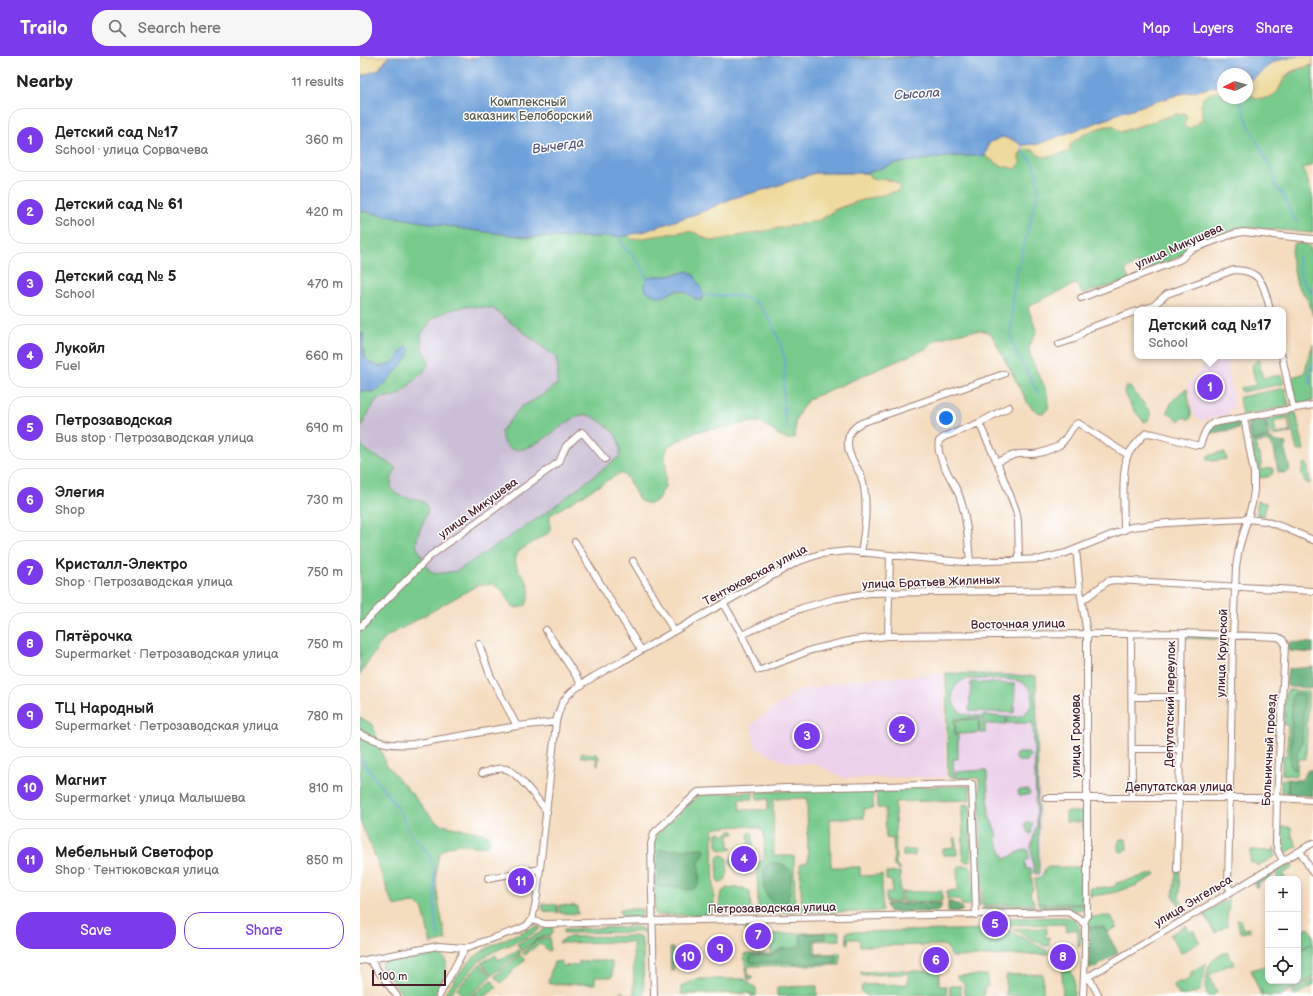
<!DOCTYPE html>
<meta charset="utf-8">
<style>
:root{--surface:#fff;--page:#f6f6f6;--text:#222;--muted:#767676;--line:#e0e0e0;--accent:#7c3aed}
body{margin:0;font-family:"Balsamiq Sans",sans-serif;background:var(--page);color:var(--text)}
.controls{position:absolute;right:12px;bottom:12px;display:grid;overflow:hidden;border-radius:8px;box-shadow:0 2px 6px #0003}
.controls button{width:36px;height:36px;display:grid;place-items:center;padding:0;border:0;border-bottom:1px solid var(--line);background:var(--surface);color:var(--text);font:20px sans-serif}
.compass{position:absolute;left:857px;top:12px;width:36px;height:36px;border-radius:50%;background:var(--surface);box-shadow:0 2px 6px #0003;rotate:265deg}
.scale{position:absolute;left:12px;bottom:10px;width:74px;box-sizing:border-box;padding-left:4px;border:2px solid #4a1f2b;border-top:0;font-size:11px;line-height:14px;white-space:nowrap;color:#4a1f2b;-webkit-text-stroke:3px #fff;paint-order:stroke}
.you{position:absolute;left:586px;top:362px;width:14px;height:14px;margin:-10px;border:3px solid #fff;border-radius:50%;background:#1a73e8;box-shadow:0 0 0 6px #1a73e833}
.badge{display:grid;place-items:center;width:26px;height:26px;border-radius:50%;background:var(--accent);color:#fff;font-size:13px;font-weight:700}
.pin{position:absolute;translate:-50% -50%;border:2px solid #fff;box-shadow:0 1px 4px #0006}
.popup{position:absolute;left:774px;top:251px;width:152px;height:52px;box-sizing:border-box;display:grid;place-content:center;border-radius:8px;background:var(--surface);filter:drop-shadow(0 1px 3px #0005);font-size:13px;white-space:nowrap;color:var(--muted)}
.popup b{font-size:15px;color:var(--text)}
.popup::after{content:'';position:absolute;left:50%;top:100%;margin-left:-8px;border:8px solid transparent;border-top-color:var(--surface)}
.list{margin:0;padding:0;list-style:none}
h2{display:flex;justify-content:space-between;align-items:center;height:52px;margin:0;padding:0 16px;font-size:17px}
h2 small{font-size:13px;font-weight:400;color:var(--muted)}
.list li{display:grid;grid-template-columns:26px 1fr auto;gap:12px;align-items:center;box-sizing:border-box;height:64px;margin:0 8px 8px;padding:0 8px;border:1px solid var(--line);border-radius:16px}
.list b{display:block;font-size:15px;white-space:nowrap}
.list p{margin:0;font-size:13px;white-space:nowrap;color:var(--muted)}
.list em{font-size:13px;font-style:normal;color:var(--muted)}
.actions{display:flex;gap:8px;padding:12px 16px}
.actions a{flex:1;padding:9px 0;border:1px solid var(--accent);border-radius:16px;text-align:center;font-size:14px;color:var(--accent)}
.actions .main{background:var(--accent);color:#fff}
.icon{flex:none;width:22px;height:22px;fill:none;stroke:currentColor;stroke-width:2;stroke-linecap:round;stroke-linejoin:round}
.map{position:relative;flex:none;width:953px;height:940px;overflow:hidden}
header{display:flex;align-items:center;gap:24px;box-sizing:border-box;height:56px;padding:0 20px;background:var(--accent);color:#fff}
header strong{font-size:19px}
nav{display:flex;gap:22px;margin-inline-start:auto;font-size:14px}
.search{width:280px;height:36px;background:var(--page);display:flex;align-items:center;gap:10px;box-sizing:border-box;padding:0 14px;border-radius:16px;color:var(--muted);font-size:15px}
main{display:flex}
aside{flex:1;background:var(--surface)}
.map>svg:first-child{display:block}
.built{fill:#ecd1ea}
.industrial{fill:#cbbfd5}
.green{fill:#77ca8c;stroke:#60745c;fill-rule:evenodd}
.forest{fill:#61ae78;stroke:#566652}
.sand{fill:#eeda9e;stroke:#9c7c64}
.water{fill:#6ea0d9;stroke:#5c6082}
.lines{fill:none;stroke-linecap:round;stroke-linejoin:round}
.stream{stroke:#6ea0d9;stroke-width:1.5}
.minor-casing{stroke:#9f7e75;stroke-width:8}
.minor{stroke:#fff;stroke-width:6}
.labels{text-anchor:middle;stroke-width:3;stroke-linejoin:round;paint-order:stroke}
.park-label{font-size:12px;fill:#5a5b4d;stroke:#fff}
.street-label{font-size:12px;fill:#4a1f2b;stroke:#fff}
.water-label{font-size:13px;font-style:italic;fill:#5a5979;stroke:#fff}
</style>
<header>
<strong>Trailo</strong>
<div class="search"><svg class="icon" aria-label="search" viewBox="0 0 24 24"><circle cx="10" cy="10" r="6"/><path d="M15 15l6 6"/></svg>Search here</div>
<nav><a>Map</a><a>Layers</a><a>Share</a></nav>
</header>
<main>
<aside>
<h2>Nearby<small>11 results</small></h2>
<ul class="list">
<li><span class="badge">1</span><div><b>Детский сад №17</b><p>School · улица Сорвачева</p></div><em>360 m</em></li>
<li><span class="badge">2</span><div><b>Детский сад № 61</b><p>School</p></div><em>420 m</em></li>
<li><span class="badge">3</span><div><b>Детский сад № 5</b><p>School</p></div><em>470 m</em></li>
<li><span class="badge">4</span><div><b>Лукойл</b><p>Fuel</p></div><em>660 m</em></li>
<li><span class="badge">5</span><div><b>Петрозаводская</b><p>Bus stop · Петрозаводская улица</p></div><em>690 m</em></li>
<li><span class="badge">6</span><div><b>Элегия</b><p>Shop</p></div><em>730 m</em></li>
<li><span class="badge">7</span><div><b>Кристалл-Электро</b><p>Shop · Петрозаводская улица</p></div><em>750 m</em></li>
<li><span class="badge">8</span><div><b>Пятёрочка</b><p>Supermarket · Петрозаводская улица</p></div><em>750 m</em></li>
<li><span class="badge">9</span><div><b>ТЦ Народный</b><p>Supermarket · Петрозаводская улица</p></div><em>780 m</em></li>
<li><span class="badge">10</span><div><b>Магнит</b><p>Supermarket · улица Малышева</p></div><em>810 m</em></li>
<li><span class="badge">11</span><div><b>Мебельный Светофор</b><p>Shop · Тентюковская улица</p></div><em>850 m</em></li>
</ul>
<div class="actions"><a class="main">Save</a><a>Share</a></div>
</aside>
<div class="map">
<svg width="953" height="940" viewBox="0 0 953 940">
<rect width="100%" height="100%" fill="#fff"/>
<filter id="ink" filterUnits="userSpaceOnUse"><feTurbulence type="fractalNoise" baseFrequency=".025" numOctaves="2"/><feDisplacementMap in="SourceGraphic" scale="8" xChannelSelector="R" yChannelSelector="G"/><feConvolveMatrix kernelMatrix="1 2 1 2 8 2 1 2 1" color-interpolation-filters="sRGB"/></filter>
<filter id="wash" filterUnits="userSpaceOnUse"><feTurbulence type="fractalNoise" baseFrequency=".012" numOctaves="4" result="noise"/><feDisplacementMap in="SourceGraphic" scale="16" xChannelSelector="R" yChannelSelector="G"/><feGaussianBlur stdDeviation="0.9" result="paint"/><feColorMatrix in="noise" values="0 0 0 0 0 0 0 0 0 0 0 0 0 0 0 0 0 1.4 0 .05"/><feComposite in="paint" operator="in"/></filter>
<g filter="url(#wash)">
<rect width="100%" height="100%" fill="#f4dcbf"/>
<path class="built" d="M866,301L874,352L868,353L869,359L844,363L843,365L834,360L828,328L849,305Z
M587,616L677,619L681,820L629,811L620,781L618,720L588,721Z
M583,618L586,721L484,722L455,708H441L425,706L396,692L391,668L440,634L499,623Z"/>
<path class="industrial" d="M106,250L132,252L196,301L198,313L197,328L181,340L161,351L186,382L210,364L221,359L232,360L254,376L260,388V400L184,458L97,515L74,518L68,513L56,489L58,478L68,454L53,442L36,439L32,433L31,427L34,421L31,407L18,402L2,391L0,387V372L16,344L23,341H32L40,338L63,316L68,309L66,299L62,293L61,279L72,263L87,255Z"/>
<path class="green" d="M484,0H573L510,3Z
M953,9V109L943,112L953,142V177L900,172L878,171L877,173L827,192L822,197L821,200L785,214L782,207H778L766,213V217L769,224L768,225L722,238L718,230L715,228L670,249L668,252C670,259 675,268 676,275C676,283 666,286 670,298C675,318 690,330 688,353C681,361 676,355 669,349L631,278C630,278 626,275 625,275C616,273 582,280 575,285C571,287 569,291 565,293L449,343C443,350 436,360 435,369C435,374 436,377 434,382C422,389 411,367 395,366L335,376L308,390L305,399L306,410L305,431L297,445L289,448L280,445L266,420L260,417L190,459V476L159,495C148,511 167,519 169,533C170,539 168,544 166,549L158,552L152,551L142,534L132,528L118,529L28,580L19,589L0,619V387C4,393 12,399 19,402C26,406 30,406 36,413C34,417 31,423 31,428C31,444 54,440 65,447L68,454L58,478L56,489L68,513L75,518L97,515L184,458L260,400C261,385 257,378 245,369C238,364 231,357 221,359C203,364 161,411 144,387C142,384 142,379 141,375L161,351L181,340L197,328L198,313L196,301L132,252L106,250L87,255L72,263L61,279L62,293L68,304V309L63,316L40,338L32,341H23L16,344L0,372V335L12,336L47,290C39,295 39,302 33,306C29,309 22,311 18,310C1,306 3,292 3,277H0V155L110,174L167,181H231L268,179L272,183L328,175H334L344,182L460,164L476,153L499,145L537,135L534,125L512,123L507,117L536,107L594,100H625L640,109L656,113L660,97L666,93L674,94C681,106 696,99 707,96C709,92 710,88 713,85C720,79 744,68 754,70L757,73L764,75L816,58L825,57L827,62L842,58L840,51L842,43L848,38L863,34V42H887V30L889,36L919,33C926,15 936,14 953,9ZM318,217L334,220L336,226L340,231L336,244C323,230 314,235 299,241L286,235L294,220H309Z
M935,187L946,188L950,191L953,202V260L949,246L937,229L931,200L933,191Z
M953,288V345L938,348L935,346L930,324L932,321L942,318L945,315Z
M898,303L903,322L921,319L924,326L923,328L881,336L880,332L896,329L892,310Z
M767,330L770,331L789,354C792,360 791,364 784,366L772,352L764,335Z
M925,332L929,350L882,359L879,342L880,341Z
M827,333L831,355V362L828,364L825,361L819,365L808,357L807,355C810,347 819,336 827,333Z
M936,357L944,394L937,395L929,358Z
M927,359L931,377L912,380L907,370L906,363ZM928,363L930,376L916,378L914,366Z
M910,382L909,385L895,387L901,406V414L913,412V417L908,421L897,422L891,386Z
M859,397H865L867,403L853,405L847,403L848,400Z
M944,407H946L947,408L950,427L947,428C941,420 940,416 944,407Z
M897,445L907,447L904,460L897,459Z
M826,579L867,581L868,582V584L825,582Z
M586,617L676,620L679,818L674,817L671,791L677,768L673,667H647V661C652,661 658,661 662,659C676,652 676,633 662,626C654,622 616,623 605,623C589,630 588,651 604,658C609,660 615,659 620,660L625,669V677H620L619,662L594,663L595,679H598V703H593L594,722L588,720Z
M611,626L655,628L654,657L609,655Z
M928,634L946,635L948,637L946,703H938L937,719L935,720L922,718V700L927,699L928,669H924L926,636Z
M622,659L646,661V668H626Z
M0,661L13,669L25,707L75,765L82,769L127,778L130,783L128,789C115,793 111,788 100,788C97,788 92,790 88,791C64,799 83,866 86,884L71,888L63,854L56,847C48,847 41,851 34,849L31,844L12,792L0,765Z
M618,663L619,677L596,678L595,664Z
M221,697L237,698L239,701L238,709H237V702L221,701Z
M658,697H668L670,699L669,702L667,705H658L655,702L656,698Z
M625,714L627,717L629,760L638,780L635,782L645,803L665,793L668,794L669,803L665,805L666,813H670L671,815L673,834L670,836L671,842L673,843L674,848L623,849L619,722H596L595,716Z
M923,723H928L927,737L921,736V725Z
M610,730V744L535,746L536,808L539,811V814L534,810L533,783L526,782L525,752H517L516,732Z
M513,732V752L504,753V762L470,763L471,811H500V820L522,819V856H442L440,808L448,806L447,742L413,743L414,800H434L435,856L403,857L401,856L398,851L397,809L398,806L404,805C404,799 406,777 402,774C397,768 365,771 356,772L353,775L354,851L352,856L348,859H296L295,857L293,789L296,779L338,739L393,736V743H379L380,754H408V743H397L396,736Z
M660,734H668L670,738L667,739L659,740L658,735Z
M605,748L610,749L611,803L609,806H606L603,803L602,753L603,749Z
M617,755L621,849H617L614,758Z
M706,756H726V771L723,772V766H706Z
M665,767H673L671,778H669L665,769Z
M920,771H931L932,780L937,790L923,799L922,798L919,788Z
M370,775H374L375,778H369V791H372V792L366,795L359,793L357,789V777L361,776L364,780Z
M390,776L393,778V790H389L388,778Z
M594,782H596L597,799H583V793L594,792Z
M760,783H766L767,793L765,795L761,796L758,794V788Z
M914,791L916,800L897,810L894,806H890L891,794L913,795Z
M543,794H555V800H543Z
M388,798C393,801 393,806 390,810L374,811L371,809L370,804L373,800L376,798Z
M363,799L367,802C367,811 371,823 360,827L358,825L357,802L358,800Z
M931,808L933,812L923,818L926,823H918L916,816Z
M601,810H610L612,812L614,849H602L598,843H587V835L598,834L597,812Z
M686,811H723L722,848H678L675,822H681Z
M815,815H820L819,842L827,855L824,857L813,839L816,817Z
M540,816V846H526V837H532V825L526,824V817Z
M795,817L796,819L775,830L752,837L730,840V832L747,831V832L756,830V827Z
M367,832H383L390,835L391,854L390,857H362C358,849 358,836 367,832Z
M582,835V845L542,846V836Z
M868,843C871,852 865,861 867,870L855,877L844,858Z
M183,847L197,849L198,857L184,855L182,851Z
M199,849L217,850L218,858L200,857Z
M725,849L723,853L718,854H681L678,850Z
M675,850L673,854L623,855V851Z
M260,853H282V861H261Z
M751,860L757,871L746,877L743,871H729V861Z
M706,861C721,864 723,878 720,891L718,890V874H709V875L706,876L705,868L641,869V865L648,862Z
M880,863L883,873L889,872L890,875L882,877L880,876L877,864Z
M406,865V874L385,875V866Z
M826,869L830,876L833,874L840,886L821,897L810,879Z
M187,870L192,871L193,875L192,879C179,880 171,888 161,895L157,888L180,877Z
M174,871H179L180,873L167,881L131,897L119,905L88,940H83C94,925 105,907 120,897C136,885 156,879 174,871Z
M277,871L281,872L284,876L204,877V873Z
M687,872L685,882L689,881V890H685L653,873Z
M949,872L953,879V886L938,895V875Z
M646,873L688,895V898L591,901C591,896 587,891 583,889L500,890L499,883H488V888H487L486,877L487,876Z
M479,876L480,884L455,885L456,898L480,897V909L388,910V920H392V923L388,924L387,921L384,898H411V878Z
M275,880L281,882L283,894L284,940H261L260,936H264V939H274L273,886L199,887L202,884L210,881Z
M190,881V894L188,895L180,887L165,899L162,897L176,885Z
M953,887V921L920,940H906L900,933L904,940H901L891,914L906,910L908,906V925H938V896Z
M310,892H313L314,915H311Z
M158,894L160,897L132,919L121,907L136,899L138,904Z
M867,896L874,907V909L866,910L849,919L857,936L852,940H847C845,929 845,912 854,903C857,900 863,897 867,896Z
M73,897C99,900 80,927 74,940H43L21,910L22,906Z
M160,899L165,904L152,915L153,916L141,927L135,920Z
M202,905V910L219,909V905H250L252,908V921H235V928H189L188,925L194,906Z
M846,907L841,934C835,938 826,940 819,939L813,929L820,925L821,927L831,921V916Z
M120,908L131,920L110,940H103L97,933Z
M545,914V918L501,919V916Z
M702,914L711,915L714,922V940H703Z
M548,915H579V930H586L587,938L507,940L502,936L501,931L503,929L548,928Z
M683,918V940H646V919Z
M627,919L628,930L624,932V940H605L604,928L596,920Z
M336,923H384L396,932V940H391V937L321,938V930Z
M953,923V930L934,940L932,935Z
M131,924L137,931L126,940H112Z
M457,930V940H417V931Z
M590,930H601V940H590Z"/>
<path class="forest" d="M904,363L909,381L891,385L887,367Z
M879,365L880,368L878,373L852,377L849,380H847L846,376L855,368Z
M911,383L918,386L926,387L925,393L930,414C927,417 922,418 918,416L914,393L909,387Z
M929,586L953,587V597L929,595L928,594Z
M953,611V632L929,631L926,629L928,613Z
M935,637L943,638L944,640L942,687L937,697L935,711V713L933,714L930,711L932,641Z
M948,714H953V740L928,738V723L940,724L942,723Z
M343,792L345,793C345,799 340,801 339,807C339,813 340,820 339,826C335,838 326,833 318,831C312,830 305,831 299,831L297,829L299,818L298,796L299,794Z
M410,807C420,806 428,809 432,817L428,846L426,849L421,852L414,849L406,838L404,832V815L405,811Z
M911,817H913L912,821L898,828V831H895V826Z
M588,846H591L602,851V855L588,856Z
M581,847C582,851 580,854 576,856H530L527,852L526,848Z
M729,871H744L758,897L735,911L729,913Z
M461,877L465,878L467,882L456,883L453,885V895L455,899H475L477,903L475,907L434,908L429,906L391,907L389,905L390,901L391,900L412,899L420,893L435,892L441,889L440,880L442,878Z"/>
<path class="sand" d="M0,0H29L18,14L0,20Z
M938,0H953V9C945,11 936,13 929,17C924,21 922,27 919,33C913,43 901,44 892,40L887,30V24C899,21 903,13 913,7C920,3 930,2 938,0Z
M863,29V34L849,38L842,43C840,51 842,57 842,64L832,71L826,72L824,68L827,62L825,57L816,58L760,76L754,70C743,68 717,80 710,89V93L707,96C696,99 681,106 674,94L665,93L660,97L659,101L660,107L656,113L640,109L625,100L629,87L642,81L653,84L662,89L678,88L749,62L759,57L820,38Z
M455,117H507L512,123C521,124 535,122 540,131L537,135L499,145L476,153L460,164L352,185C343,182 338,176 328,175L276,183H272L268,179L282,176L341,156L373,142L407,133Z"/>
<path class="water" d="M29,0H96L108,3L121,0H484L510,3L573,0H938C930,2 920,3 913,7C903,13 899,21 887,24V18H863V29L820,38L759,57L749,62L678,88L662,89L653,84L642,81L629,87L625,100H594L536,107L507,117H455L407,133L373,142L341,156L282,176L265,180L231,181H167L110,174L0,155V20L18,14Z
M328,215L335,220L344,239L341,245C333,243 328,235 318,234C312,234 307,241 301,241C296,241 290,237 286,235L284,229L287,222L294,220H309Z
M0,277H3C3,292 1,306 18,310C22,311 29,309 33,306C39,302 39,295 47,290L50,293L49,300L22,331L12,336L0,335Z"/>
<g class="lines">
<path class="stream" d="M879,42L889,70L915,121L914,129L924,139L930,156L937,167
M662,88V95C677,108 678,118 678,136L654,228L651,274V282L655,294L678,337
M260,180C261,195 268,192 275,202C280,208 284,215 287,222
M938,200C939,217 940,225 953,237
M343,239C354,241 378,238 386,242C391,244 398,248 401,251C410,260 425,295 425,307C425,333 419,349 429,374
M950,328L949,317L953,308
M0,702L41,757L47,772L68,797L74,814L75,865L79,881"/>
</g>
</g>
<g filter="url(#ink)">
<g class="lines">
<defs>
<path id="minor" d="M721,242L819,204C824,202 826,197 830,194L873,178L883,176L953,183
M780,254L793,250L807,238L874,214C903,214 904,231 910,254
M699,288L714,283L729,272L777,255
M922,300L933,352
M619,367L637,406L656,454L658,465L659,504
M637,406C643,404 649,400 655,399C660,397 665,398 671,398C680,398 690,394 698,390C708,384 711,369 718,367L768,399
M764,474C764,457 761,413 768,399C772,391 780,383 786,377L794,378L836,389H840C844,380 844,373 853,367L953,349
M215,486L281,594
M716,493L720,534L727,578V860L724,867
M501,497C505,473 509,443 501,420C497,410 488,401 488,389C487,379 492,372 501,367L644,318
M273,505L314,575
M610,506C608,484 607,460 599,439C593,424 575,401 579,385L584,381L619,367L649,351
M722,545L748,525L755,524L953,535
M364,548L382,579L398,614H401L451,594L493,584L528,580L823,577L918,581L923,584L925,589L917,742L916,787L918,795L923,805
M0,571L70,500L199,406L206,390L222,376L245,403
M186,574L222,629
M771,578L772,742
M382,579L417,562L442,552L474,543L509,537L720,534
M528,580L530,500
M119,588L130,619L157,670
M772,641H821
M0,678C21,687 29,690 53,688L157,670L196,666
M772,693H820
M122,717C130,715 138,711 146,713C157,716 180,746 187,756
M686,742H917L953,744
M940,795L953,817
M817,814L823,577
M128,822L180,813
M871,835L868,830L873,580L876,511L879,492L892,448L894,434V417L884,362
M172,864L177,840L196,666C198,656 201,647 208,639C222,625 252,611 270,601C325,568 381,538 437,506L460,498L488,495L603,506L681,503L706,497L771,471L807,467L842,465L887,463L905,465L923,471L953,484
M172,864L185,868L293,865L708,856L720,863L725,869V897L723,940
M9,903L37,940
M0,905L78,890L105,892L157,874L166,870L172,864
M724,921L731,919L953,787
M724,921L731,925L739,940
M79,940L105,892
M294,940L291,788L294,777L338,736L426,732L612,728L616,859"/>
</defs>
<use href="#minor" class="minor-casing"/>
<use href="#minor" class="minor"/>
</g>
</g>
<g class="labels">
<g class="park-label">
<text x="168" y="50">Комплексный<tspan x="168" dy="14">заказник Белоборский</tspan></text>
</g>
<g class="street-label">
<text transform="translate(819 190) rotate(-24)" y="4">улица Микушева</text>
<text transform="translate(118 452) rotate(-36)" y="4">улица Микушева</text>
<text transform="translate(395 519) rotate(-28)" y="4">Тентюковская улица</text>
<text transform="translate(571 526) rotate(-2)" y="4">улица Братьев Жилиных</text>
<text transform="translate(658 568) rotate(-1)" y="4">Восточная улица</text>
<text transform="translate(862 597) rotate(-88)" y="4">улица Крупской</text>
<text transform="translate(810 648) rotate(-89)" y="4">Депутатский переулок</text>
<text transform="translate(716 680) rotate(-90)" y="4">улица Громова</text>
<text transform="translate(909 694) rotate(-87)" y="4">Больничный проезд</text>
<text x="819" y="735">Депутатская улица</text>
<text transform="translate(833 845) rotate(-31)" y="4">улица Энгельса</text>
<text transform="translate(412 852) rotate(-1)" y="4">Петрозаводская улица</text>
</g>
<g class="water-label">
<text transform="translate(557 37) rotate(-4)" y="5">Сысола</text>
<text transform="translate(198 89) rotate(-8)" y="5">Вычегда</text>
</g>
</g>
</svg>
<div class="controls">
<button>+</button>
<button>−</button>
<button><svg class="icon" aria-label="locate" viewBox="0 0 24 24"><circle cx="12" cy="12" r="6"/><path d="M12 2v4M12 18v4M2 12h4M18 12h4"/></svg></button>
</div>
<svg class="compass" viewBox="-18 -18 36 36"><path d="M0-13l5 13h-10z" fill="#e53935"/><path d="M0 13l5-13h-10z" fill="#767676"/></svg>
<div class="scale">100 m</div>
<div class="you"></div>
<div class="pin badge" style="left:850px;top:331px">1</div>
<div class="popup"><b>Детский сад №17</b>School</div>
<div class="pin badge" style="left:542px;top:673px">2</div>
<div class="pin badge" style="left:447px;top:680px">3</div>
<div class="pin badge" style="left:384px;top:803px">4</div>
<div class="pin badge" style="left:635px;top:868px">5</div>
<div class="pin badge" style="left:576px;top:904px">6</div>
<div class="pin badge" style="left:398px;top:880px">7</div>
<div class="pin badge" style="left:703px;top:901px">8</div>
<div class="pin badge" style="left:360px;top:893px">9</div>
<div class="pin badge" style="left:328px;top:901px">10</div>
<div class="pin badge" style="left:161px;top:825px">11</div>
</div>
</main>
